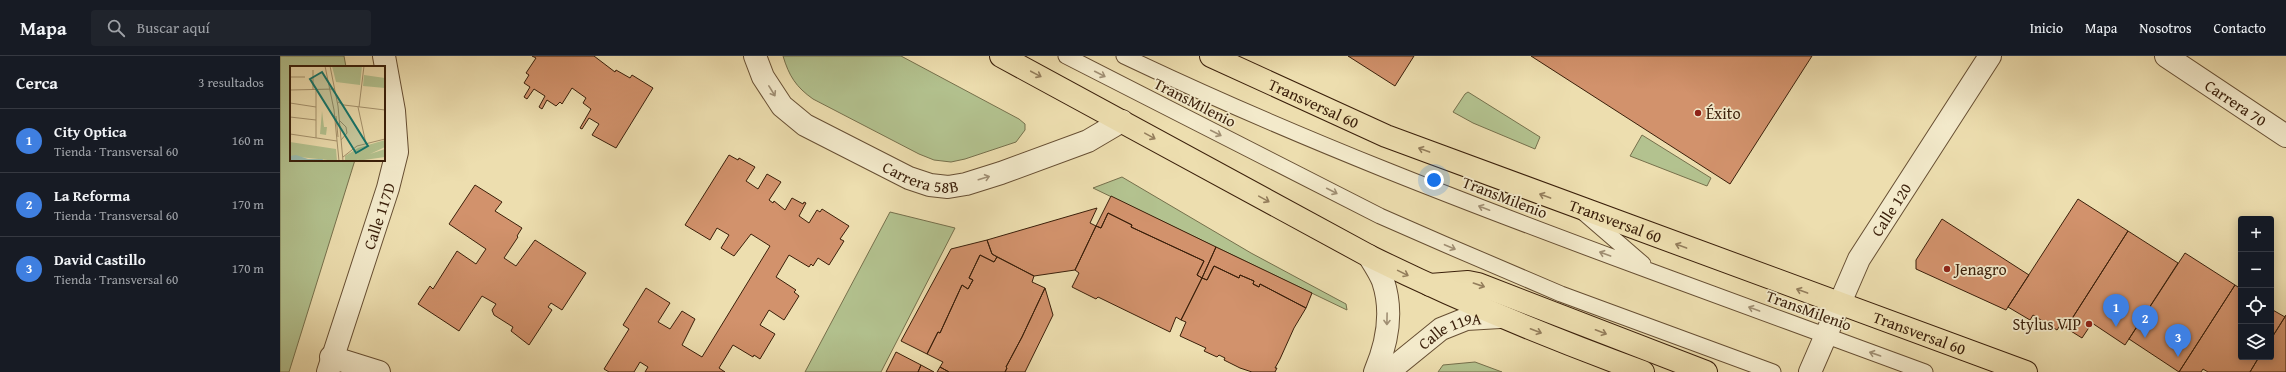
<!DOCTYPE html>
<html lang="es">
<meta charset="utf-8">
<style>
:root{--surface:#171b24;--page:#20242c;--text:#f1f3f6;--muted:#9ea1a6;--line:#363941;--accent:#d93025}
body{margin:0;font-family:"Gentium Book Plus",serif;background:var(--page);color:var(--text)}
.controls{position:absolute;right:12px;bottom:12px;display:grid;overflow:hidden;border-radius:4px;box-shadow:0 2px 10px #0003}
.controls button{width:36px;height:36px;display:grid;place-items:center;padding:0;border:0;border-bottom:1px solid var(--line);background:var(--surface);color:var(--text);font:20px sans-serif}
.you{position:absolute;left:1154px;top:124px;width:14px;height:14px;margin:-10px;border:3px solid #fff;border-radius:50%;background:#1a73e8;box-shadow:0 0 0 6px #1a73e833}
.badge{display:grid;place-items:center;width:26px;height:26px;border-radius:50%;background:var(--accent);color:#fff;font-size:13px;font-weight:700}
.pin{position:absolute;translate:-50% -33px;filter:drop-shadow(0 1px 2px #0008)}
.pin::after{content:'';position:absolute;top:21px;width:14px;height:12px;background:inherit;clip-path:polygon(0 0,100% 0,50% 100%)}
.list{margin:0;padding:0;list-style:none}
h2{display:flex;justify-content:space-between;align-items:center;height:52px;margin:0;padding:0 16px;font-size:17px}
h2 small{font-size:13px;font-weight:400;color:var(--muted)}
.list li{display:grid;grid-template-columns:26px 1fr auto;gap:12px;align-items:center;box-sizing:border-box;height:64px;padding:0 16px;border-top:1px solid var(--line)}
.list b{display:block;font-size:15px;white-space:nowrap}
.list p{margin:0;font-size:13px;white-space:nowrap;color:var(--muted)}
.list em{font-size:13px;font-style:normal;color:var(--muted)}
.icon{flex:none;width:22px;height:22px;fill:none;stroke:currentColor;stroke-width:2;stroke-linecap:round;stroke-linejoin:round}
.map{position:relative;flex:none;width:2006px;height:316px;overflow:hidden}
header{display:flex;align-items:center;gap:24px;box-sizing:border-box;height:56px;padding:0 20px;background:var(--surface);border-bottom:1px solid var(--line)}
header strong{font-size:19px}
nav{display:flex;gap:22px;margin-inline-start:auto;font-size:14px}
.search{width:280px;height:36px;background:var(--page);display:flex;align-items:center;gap:10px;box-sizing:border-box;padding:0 14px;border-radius:4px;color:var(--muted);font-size:15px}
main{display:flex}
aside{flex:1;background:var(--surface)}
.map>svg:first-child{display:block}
.green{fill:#b3c28f;stroke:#76704c}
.building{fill:#d2926c;stroke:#3a1f0a}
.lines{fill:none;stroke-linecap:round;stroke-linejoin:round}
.lane-casing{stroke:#674f33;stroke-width:17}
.street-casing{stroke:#674f33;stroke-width:24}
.primary-casing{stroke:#3a1f0a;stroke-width:24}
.lane{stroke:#f3eacb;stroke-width:15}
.street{stroke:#f3eacb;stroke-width:22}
.primary{stroke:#eddeaf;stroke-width:22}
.oneway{stroke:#947e5c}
.oneway2{stroke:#a08f74}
.poi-dot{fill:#8f2418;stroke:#f3eacb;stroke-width:1.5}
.labels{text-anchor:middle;stroke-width:3.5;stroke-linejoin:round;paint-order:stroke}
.street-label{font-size:16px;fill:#3a1f0a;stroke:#f3eacb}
.poi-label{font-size:16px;fill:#3a1f0a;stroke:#f3eacb;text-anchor:start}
.inset-road{fill:none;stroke:#a5926d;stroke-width:1}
.view{fill:#0f766e;fill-opacity:0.15;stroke:#0f766e;stroke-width:2}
.inset-edge{fill:none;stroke:#3a1f0a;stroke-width:2}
</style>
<header>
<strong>Mapa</strong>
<div class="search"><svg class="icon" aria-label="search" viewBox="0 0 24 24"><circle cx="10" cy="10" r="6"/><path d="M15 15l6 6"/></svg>Buscar aquí</div>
<nav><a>Inicio</a><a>Mapa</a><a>Nosotros</a><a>Contacto</a></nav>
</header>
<main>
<aside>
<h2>Cerca<small>3 resultados</small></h2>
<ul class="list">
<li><span class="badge" style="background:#3f7fe0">1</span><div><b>City Optica</b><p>Tienda · Transversal 60</p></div><em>160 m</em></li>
<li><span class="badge" style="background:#3f7fe0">2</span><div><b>La Reforma</b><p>Tienda · Transversal 60</p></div><em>170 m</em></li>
<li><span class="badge" style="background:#3f7fe0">3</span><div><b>David Castillo</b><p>Tienda · Transversal 60</p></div><em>170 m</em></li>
</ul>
</aside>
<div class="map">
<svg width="2006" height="316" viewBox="0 0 2006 316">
<rect width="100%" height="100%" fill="#eddeaf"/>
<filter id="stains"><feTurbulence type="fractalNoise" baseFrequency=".005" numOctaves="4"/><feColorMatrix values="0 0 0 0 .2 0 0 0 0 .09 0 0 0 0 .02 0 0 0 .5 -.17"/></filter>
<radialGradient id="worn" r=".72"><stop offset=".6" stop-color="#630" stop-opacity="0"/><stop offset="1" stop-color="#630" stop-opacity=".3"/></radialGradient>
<path class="green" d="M0,0H64L66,11H11V104H75L9,316H0Z
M503,0H621L739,63L745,68V74L736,86L685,103L671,106L654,104L639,98L533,43C516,31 509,20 503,0Z
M1188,36L1260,81L1255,93L1193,67L1173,56L1185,38Z
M1362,79L1431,122L1427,130L1350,100Z
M842,121L971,197L1066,248L1067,254L813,132Z
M610,156L675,172L601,316H525Z
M1195,306L1222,316H1158L1163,309Z"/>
<path class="building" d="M252,0H314L335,16L336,14L350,22L352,19L373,32L336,92L312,79L319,68L309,62L302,73L300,72L311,53L303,47L306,42L292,32L282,48L280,46L276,50L267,44L262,53L259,51L265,40L254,33L247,43L244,41L250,31L244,27L249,19L246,17L256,2Z
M1068,0H1134L1115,30Z
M1251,0H1532L1450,128Z
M449,99L458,104L459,102L475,111L466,125L478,133L487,118L501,126L489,144L493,147L494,145L505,154L512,142L523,148L524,146L526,147L519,160L529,167L537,154L540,156L542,153L569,170L560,183L564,185L549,209L538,202L533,210L531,208L529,211L509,199L496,221L516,234L514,236L519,240L504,264L489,254L480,269L495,278L480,303L474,299L473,301L453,289L439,312L445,316H365L368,311L360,306L354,316H329L324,313L349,273L343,269L366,232L390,247L378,266L390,273L402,255L415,263L402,289L422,301L490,190L471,178L454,200L441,192L449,179L437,172L430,184L405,169Z
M195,129L222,146L215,155L242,172L237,180L238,181L224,202L236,210L255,184L306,217L282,254L271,247L268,251L272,254L249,289L231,275L233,271L214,259L212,254L216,248L202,240L179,275L138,248L150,230L153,233L177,195L196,208L206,193L169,168Z
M831,140L936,191L922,222L917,219L924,205L851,171L852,169L828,157L821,172L816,170Z
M1798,143L1848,175L1786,272L1781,268L1777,274L1753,259L1750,264L1728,251Z
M817,152L810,167L816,170L795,214L754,220L712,198L707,184Z
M828,157L852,169L851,171L924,205L917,219L922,222L901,264L896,261L890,276L818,241L816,243L792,231L799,217L795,214L816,170L821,172Z
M1662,163L1749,219L1726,254L1636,213V204Z
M1848,175L1898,207L1845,289L1812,267L1802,282L1786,272Z
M707,184L712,198L717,201L714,206L700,199L689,222L693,224L688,233L682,229L660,277L658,276L647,298L621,285L671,193Z
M936,191L1032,237L1026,252L980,228L979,231L973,228L974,225L960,219L959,222L934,210L927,224L922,222Z
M1905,197L1955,229L1899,316L1849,283Z
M700,199L714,206L717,201L754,220L752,226L765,232L742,281L726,311L727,312L725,316H669L660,311L663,306L647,298L658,276L660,277L682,229L688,233L693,224L689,222Z
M934,210L959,222L960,219L974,225L973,228L979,231L980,228L1026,252L1014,272L1000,303L995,312H997L995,316H972L960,312L944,304L945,302L939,299L937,301L924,295L926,292L900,280L906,266L901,264L922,222L927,224Z
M1955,229L1961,233V301H1979L1970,316H1928L1923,313L1921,316H1899Z
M765,232L773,259L745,316H725L727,312L726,311L742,281Z
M1991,253L2005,261L1991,283Z
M2006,259V316H1970L1979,301H1991V283Z
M616,296L641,309L638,316H606Z
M641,309L654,316H638Z
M660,311L669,316H657Z"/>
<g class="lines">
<defs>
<path id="lane" d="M786,0L1100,160L1164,188L1281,238L1493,316
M844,0C1016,82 1194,150 1373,216C1464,249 1554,283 1645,316
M1304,157L1363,208"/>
<g id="street">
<path id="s1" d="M475,0L483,21L502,50L525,69L629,122L650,129L668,131L686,128L721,117L808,85L842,65"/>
<path id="s2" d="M1886,0L2006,80"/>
<path d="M1089,200C1094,208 1100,217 1103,225C1113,255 1107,288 1095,316"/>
<path d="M51,301L99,316"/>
<path id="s3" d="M48,316L108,132L117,96L114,55L104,0"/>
<path id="s4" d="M1108,316L1161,273L1186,263L1220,261"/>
<path id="s5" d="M1530,316L1579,203L1710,0"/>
</g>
<g id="primary">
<path d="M721,0L1089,200C1178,244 1270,282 1363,316"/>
<path id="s6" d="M931,0L1106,80L1746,316"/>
<path d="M1150,229L1188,226L1198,228L1426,316"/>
</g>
</defs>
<use href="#lane" class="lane-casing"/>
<use href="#street" class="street-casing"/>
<use href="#primary" class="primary-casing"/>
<use href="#lane" class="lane"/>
<use href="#street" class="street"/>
<use href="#primary" class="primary"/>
</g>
<defs><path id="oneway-shaft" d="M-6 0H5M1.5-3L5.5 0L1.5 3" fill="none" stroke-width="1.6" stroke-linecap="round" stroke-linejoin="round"/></defs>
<g class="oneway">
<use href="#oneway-shaft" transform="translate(756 18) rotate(28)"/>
<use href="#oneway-shaft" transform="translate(870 80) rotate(29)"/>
<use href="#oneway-shaft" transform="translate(1144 94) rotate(-160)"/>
<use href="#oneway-shaft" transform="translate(1265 140) rotate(-160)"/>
<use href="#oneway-shaft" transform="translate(984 143) rotate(29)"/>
<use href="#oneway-shaft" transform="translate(1401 190) rotate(-160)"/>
<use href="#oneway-shaft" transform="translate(1123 217) rotate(26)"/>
<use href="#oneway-shaft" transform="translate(1199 229) rotate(19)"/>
<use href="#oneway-shaft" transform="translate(1522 235) rotate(-160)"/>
<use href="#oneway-shaft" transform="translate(1256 275) rotate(21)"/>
<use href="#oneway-shaft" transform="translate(1321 276) rotate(21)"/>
</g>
<g class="oneway2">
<use href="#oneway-shaft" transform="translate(820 18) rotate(27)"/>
<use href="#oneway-shaft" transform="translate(492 35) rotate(58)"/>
<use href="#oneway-shaft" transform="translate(936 77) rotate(27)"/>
<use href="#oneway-shaft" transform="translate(704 122) rotate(-17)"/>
<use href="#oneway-shaft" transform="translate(1052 135) rotate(27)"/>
<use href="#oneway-shaft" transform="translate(1204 152) rotate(-159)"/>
<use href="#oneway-shaft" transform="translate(1170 191) rotate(23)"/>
<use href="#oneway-shaft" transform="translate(1325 198) rotate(-160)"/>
<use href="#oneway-shaft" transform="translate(1474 253) rotate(-160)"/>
<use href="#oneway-shaft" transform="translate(1107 263) rotate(91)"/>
<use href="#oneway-shaft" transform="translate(1595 298) rotate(-161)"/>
</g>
<g class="poi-dot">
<circle cx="1418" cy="57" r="4"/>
<circle cx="1667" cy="213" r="4"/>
<circle cx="1809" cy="268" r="4"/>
</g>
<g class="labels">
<g class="street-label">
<text transform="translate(915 46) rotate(27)" y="6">TransMilenio</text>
<text dy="6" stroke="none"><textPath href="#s2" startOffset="84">Carrera 70</textPath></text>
<text dy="6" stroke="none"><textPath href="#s6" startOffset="113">Transversal 60</textPath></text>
<text dy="6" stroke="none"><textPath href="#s1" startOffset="215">Carrera 58B</textPath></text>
<text transform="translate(1225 141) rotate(21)" y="6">TransMilenio</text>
<text dy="6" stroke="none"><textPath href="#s5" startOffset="182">Calle 120</textPath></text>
<text dy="6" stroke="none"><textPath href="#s3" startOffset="164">Calle 117D</textPath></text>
<text dy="6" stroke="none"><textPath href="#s6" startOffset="437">Transversal 60</textPath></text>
<text transform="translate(1529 254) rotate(20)" y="6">TransMilenio</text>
<text dy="6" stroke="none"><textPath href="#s6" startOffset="761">Transversal 60</textPath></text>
<text dy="6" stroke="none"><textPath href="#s4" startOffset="76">Calle 119A</textPath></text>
</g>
<g class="poi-label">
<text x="1426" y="63">Éxito</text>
<text x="1675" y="219">Jenagro</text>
<text x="1801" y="274" text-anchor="end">Stylus VIP</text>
</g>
</g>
<g transform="translate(10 10)">
<rect width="95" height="95" fill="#eddeaf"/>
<path d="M42,0H72L70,19L46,16ZM74,9L95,12V22L73,20ZM32,45L34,61H37L36,69L30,68ZM95,74V81L65,95H55V90L68,82ZM0,76L46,83L47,95L0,90ZM95,83V91L67,95L71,91Z" fill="#b3c28f"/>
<path d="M6,89L18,93H33L32,95H0V90Z" fill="#99bcaf"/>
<path class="inset-road" d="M35,0L44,44L49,95M40,0L48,40L53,95M0,11H15M0,24L45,23M23,24V4M48,36L54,39L95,44M0,37L26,41M68,41L76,78M69,41L74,0M46,50L48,71M0,51L26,54M49,54L56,61L57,67L51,74M0,68L47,75M26,72V24M53,91L67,80L95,73"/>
<path class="view" d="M32,6L78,80L66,87L20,13Z"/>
<rect width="95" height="95" class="inset-edge"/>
</g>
<rect width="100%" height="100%" filter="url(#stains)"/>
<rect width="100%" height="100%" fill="url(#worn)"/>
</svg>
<div class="controls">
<button>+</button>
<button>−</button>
<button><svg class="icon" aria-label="locate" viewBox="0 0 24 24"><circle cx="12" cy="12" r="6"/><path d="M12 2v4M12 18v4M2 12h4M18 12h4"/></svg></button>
<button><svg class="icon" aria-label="layers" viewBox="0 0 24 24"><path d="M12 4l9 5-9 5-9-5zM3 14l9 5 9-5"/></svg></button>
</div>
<div class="you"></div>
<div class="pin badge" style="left:1836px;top:271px;background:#3f7fe0">1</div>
<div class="pin badge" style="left:1865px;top:282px;background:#3f7fe0">2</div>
<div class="pin badge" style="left:1898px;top:301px;background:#3f7fe0">3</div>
</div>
</main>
